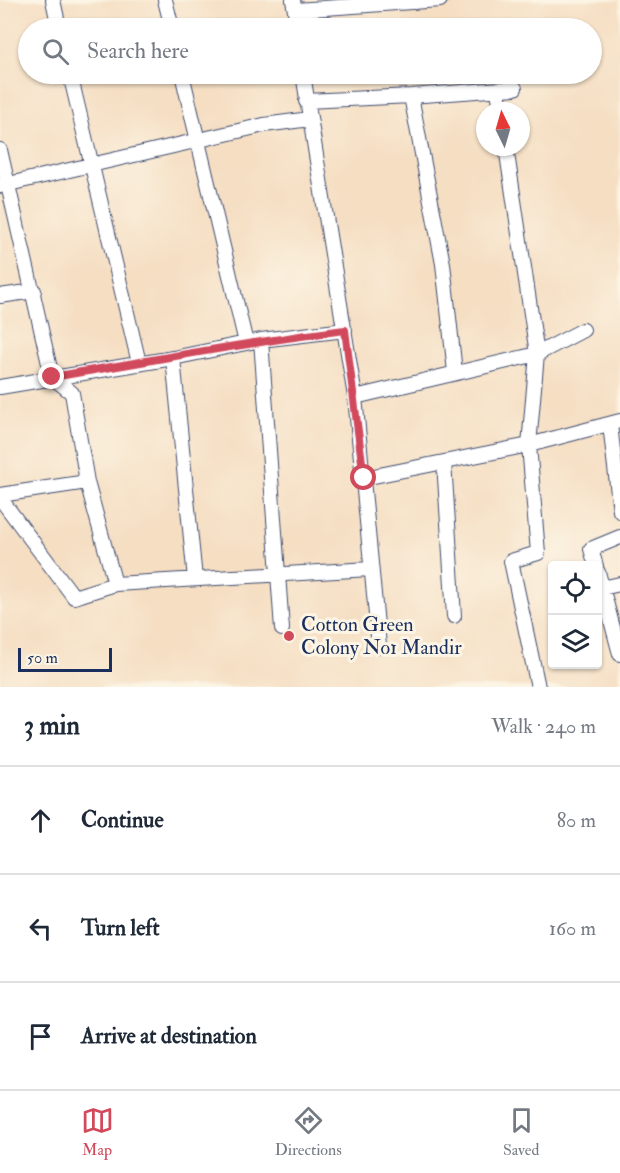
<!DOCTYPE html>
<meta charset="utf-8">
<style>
:root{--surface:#fff;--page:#f6f6f7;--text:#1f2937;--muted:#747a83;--line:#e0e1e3;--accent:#d1495b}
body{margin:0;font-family:"IM FELL Double Pica",serif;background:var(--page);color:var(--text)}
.controls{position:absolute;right:18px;bottom:18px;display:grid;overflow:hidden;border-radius:6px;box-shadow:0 2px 4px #0004}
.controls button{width:54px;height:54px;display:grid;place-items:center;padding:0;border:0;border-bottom:2px solid var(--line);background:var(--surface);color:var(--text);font:30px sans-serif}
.compass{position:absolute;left:476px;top:102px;width:54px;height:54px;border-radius:50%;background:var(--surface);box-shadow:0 2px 4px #0004;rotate:355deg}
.scale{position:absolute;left:18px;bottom:15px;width:94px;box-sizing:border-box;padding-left:6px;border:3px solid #1b2f5e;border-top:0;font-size:16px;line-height:21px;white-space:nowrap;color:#1b2f5e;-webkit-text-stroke:4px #fcf5e5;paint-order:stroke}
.stop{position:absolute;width:18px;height:18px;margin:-14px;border:4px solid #d1495b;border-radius:50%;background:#fff}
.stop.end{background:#d1495b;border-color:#fff;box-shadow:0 2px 6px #0008}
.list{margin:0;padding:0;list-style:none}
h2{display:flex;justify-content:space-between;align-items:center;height:78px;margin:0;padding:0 24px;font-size:26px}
h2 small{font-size:20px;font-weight:400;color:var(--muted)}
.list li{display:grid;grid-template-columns:39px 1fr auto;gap:18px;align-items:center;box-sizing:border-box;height:108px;padding:0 24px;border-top:2px solid var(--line)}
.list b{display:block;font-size:22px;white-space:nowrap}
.list em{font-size:20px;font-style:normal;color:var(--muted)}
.icon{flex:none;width:33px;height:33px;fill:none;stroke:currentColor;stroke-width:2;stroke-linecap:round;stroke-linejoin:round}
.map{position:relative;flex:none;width:620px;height:687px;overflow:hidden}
.search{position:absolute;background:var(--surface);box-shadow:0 2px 4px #0004;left:18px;right:18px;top:18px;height:66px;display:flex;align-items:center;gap:15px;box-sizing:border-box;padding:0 21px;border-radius:33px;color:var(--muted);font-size:22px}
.sheet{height:402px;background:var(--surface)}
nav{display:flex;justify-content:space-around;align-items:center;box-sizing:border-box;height:84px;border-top:2px solid var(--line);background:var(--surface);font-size:16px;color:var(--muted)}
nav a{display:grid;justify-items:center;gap:3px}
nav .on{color:var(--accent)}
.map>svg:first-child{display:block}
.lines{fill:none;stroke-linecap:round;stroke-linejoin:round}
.minor-casing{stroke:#3c496d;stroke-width:16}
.minor{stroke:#fff;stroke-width:14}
.route{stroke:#d1495b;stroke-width:8}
.poi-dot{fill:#d1495b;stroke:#fcf5e5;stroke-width:2}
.labels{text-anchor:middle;stroke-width:6;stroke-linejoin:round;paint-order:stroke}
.poi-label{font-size:20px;fill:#1b2f5e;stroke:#fcf5e5;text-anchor:start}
</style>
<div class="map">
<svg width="620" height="687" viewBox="0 0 620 687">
<rect width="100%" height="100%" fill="#fcf5e5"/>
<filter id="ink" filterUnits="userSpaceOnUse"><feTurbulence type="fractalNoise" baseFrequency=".0167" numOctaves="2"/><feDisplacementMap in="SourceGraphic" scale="12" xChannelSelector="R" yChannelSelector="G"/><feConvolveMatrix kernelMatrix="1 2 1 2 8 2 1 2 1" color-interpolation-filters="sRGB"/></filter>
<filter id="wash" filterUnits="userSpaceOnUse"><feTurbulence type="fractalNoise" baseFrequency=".008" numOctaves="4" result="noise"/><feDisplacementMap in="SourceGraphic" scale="24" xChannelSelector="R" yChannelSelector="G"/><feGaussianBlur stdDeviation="1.35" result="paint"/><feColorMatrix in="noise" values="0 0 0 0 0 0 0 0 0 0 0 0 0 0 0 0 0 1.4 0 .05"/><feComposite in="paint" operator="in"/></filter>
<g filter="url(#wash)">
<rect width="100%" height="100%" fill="#f5dec2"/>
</g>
<g filter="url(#ink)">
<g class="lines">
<defs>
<path id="minor" d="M53,0L59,28
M165,0L172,28
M293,0L298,28
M296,10L440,0
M70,74L139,363
M182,74L246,343
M303,74L355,397L379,646
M498,90L501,111
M411,96L443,264L455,372
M306,101L411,96L515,88
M506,147L537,354L529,445L538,553L511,561L538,687
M0,150L52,377L72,393L87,482L115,584
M0,186L264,125L310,119
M0,296L34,291
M261,340L282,629
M173,358L195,579
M0,387L173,358L261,340L345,330
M355,397L537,354L583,330
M610,424L620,511
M444,462L454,616
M364,478L529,445L620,421
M0,495L87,482
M0,498L74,597L115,584L370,569
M596,566L591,549L620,537
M598,572L620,654
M602,588L620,584"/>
</defs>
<use href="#minor" class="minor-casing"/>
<use href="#minor" class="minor"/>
</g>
</g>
<g class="lines" filter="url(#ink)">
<path class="route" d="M52,377C150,361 247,342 345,330L364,478"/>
</g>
<circle class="poi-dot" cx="289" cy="636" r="6"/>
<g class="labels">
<g class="poi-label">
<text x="301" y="631">Cotton Green<tspan x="301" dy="23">Colony No1 Mandir</tspan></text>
</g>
</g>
</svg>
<div class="controls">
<button><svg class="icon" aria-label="locate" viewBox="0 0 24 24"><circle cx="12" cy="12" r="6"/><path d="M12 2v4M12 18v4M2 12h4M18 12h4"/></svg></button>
<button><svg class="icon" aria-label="layers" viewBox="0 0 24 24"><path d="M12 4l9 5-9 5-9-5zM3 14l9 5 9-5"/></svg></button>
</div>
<svg class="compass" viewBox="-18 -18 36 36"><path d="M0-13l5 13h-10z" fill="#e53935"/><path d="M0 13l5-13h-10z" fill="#747a83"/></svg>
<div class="scale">50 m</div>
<div class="stop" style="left:364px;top:478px"></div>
<div class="stop end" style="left:52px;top:377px"></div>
<div class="search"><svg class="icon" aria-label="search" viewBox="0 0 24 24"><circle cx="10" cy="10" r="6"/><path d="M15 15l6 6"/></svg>Search here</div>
</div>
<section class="sheet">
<h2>3 min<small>Walk · 240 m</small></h2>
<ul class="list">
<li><svg class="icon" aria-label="ahead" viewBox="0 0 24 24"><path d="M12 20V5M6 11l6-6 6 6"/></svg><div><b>Continue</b></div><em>80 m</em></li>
<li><svg class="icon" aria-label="left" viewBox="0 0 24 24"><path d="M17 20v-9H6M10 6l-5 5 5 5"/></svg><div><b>Turn left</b></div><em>160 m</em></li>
<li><svg class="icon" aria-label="arrive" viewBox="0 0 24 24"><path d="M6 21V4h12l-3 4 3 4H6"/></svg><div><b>Arrive at destination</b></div></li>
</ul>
</section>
<nav>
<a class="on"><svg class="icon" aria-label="map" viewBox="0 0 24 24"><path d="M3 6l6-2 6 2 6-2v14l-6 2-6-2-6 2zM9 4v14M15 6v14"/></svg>Map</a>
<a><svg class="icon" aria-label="directions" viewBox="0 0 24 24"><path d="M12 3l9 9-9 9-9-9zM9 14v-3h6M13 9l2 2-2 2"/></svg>Directions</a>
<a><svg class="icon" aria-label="saved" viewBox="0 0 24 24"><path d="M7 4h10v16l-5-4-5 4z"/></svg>Saved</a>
</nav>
